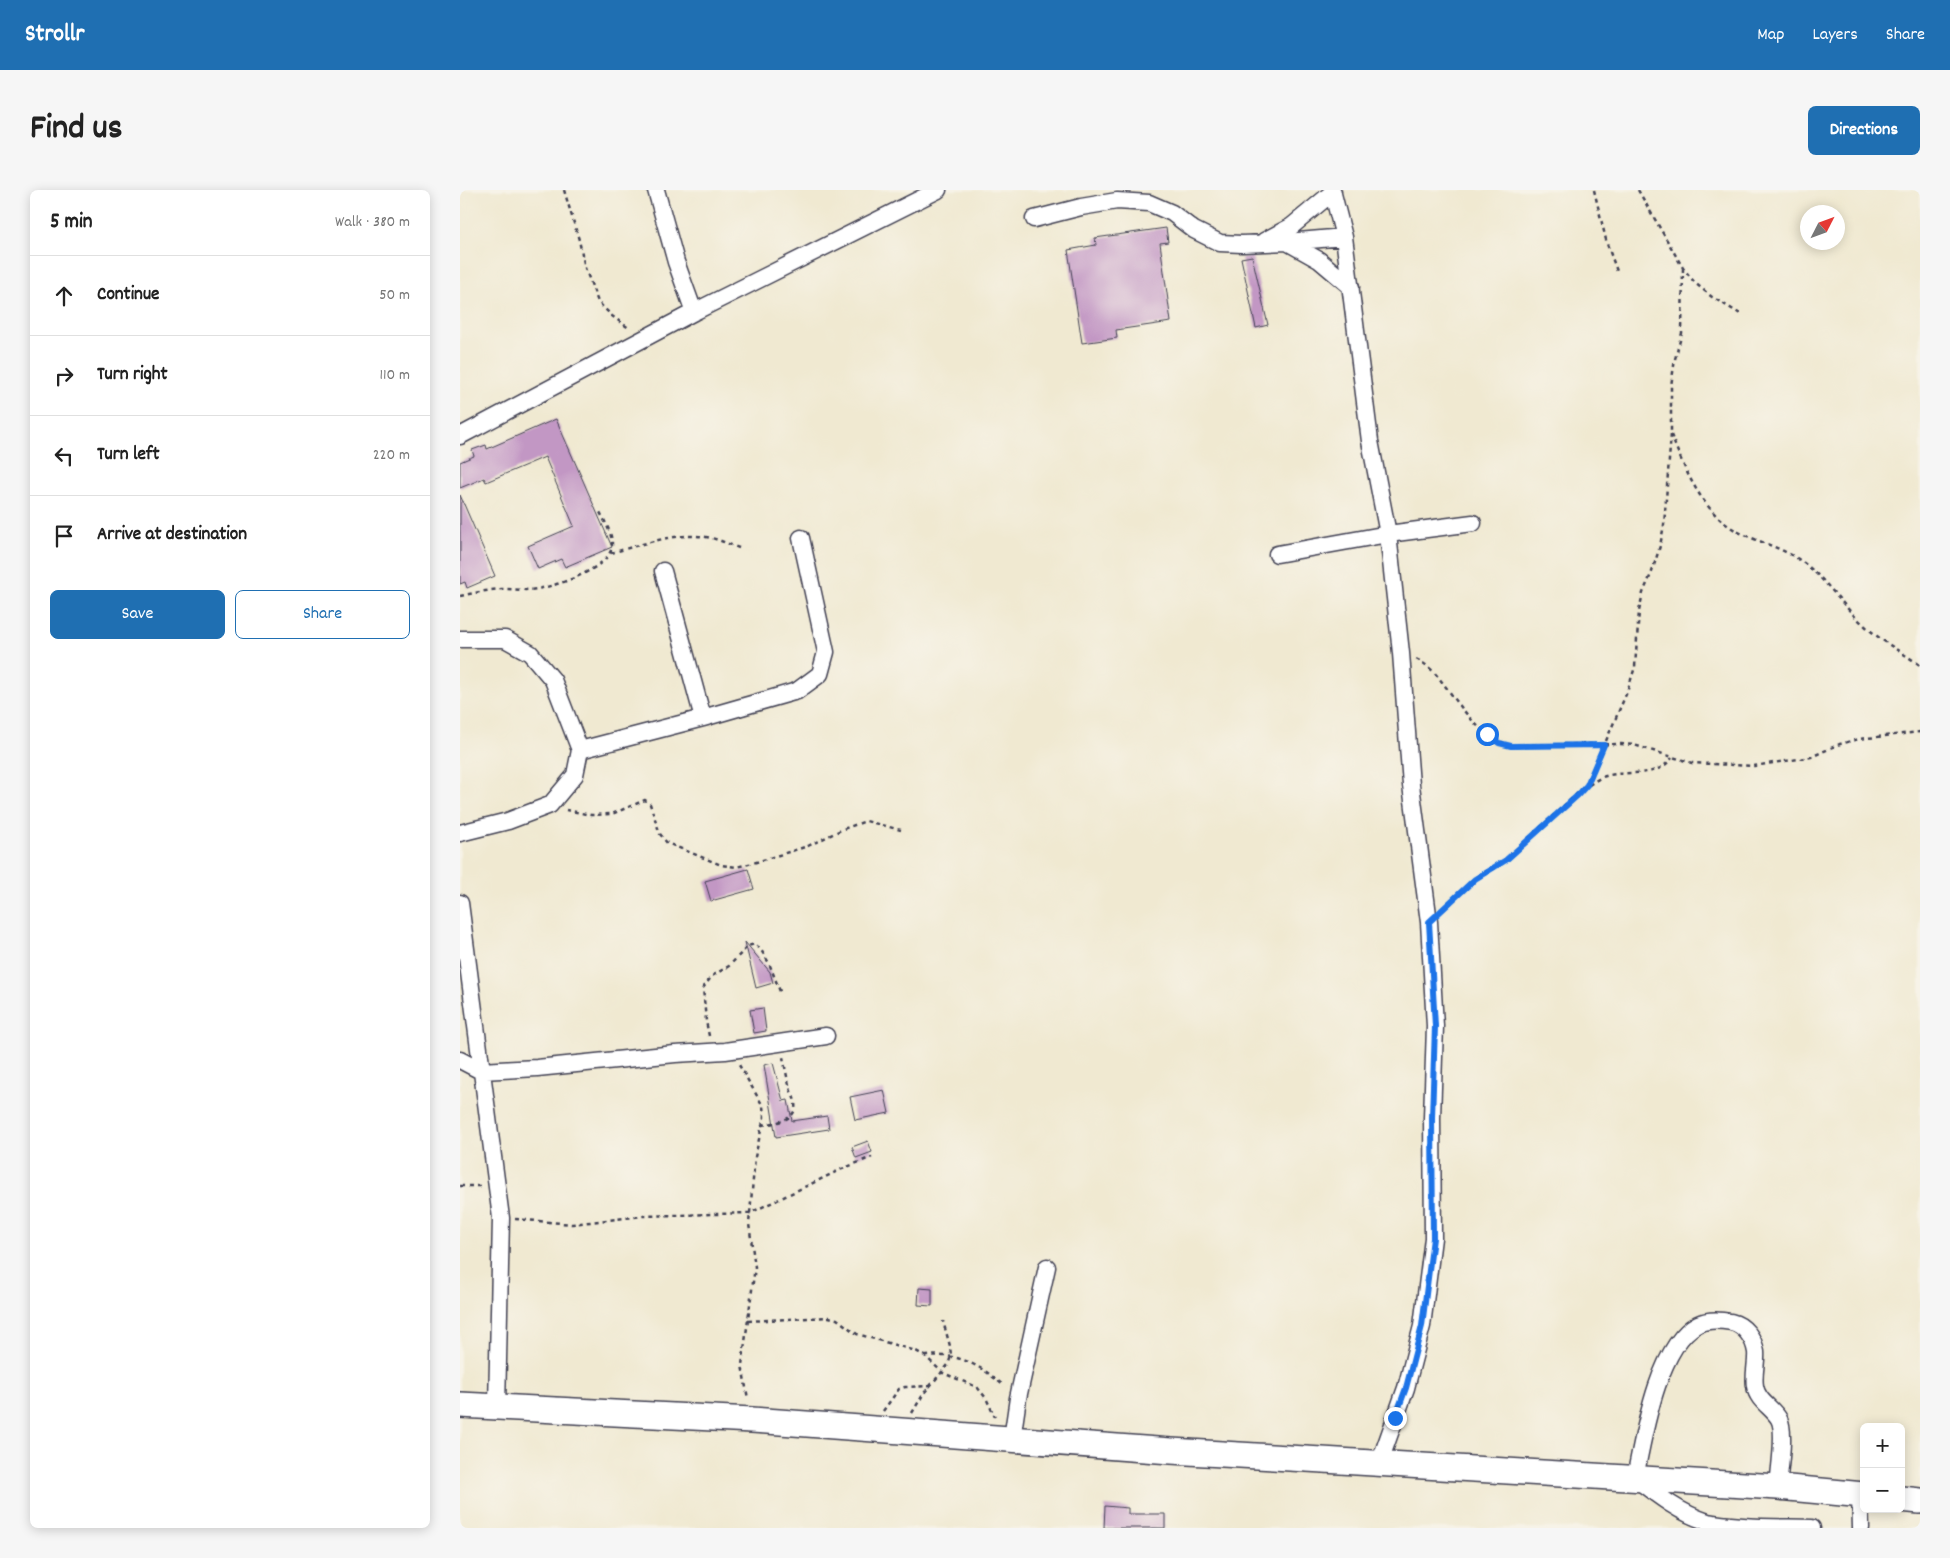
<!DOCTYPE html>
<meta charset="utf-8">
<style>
:root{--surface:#fff;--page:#f6f6f6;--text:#222;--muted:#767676;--line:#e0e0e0;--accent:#1f6fb2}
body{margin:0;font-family:Dekko,sans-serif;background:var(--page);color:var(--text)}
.controls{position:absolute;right:15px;bottom:15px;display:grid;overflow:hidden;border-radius:8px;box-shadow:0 2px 12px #0003}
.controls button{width:45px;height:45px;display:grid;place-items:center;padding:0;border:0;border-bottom:1px solid var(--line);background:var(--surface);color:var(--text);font:25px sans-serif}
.compass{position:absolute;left:1340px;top:15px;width:45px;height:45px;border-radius:50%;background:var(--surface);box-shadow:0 2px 12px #0003;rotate:48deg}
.stop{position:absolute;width:15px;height:15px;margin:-11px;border:4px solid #1a73e8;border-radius:50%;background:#fff}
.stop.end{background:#1a73e8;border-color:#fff;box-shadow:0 1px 5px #0008}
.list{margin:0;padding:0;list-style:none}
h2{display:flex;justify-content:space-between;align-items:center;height:65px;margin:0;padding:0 20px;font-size:21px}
h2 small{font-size:16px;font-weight:400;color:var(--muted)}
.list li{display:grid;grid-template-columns:32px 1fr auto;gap:15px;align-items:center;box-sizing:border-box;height:80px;padding:0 20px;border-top:1px solid var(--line)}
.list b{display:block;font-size:19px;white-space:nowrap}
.list em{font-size:16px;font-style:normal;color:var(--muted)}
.actions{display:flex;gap:10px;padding:15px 20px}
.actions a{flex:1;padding:11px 0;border:1px solid var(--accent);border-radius:8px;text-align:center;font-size:18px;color:var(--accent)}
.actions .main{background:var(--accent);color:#fff}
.icon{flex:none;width:28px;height:28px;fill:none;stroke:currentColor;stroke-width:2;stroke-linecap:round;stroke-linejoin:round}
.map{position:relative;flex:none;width:1460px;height:1338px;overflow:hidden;border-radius:8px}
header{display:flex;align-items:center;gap:30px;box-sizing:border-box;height:70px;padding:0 25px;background:var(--accent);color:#fff}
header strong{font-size:24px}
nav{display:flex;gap:28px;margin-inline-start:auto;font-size:18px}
.intro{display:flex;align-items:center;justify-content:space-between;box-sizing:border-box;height:120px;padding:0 30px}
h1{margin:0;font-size:35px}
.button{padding:12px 22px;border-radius:8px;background:var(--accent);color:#fff;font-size:18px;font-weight:700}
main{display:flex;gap:30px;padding:0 30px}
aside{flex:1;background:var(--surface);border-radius:8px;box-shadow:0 2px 12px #0003}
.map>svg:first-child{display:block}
.building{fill:#c297c4}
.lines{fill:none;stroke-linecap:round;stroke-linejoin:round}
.minor-casing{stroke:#414052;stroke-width:19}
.highway-casing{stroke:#414052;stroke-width:28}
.path{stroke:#414052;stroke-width:2.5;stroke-dasharray:4 4;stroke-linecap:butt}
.minor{stroke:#fff;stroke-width:16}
.highway{stroke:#fff;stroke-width:25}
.route{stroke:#1a73e8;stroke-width:6}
</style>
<header>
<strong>Strollr</strong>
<nav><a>Map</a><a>Layers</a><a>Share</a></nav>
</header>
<div class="intro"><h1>Find us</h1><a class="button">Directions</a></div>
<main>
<aside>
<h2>5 min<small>Walk · 380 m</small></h2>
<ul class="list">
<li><svg class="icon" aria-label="ahead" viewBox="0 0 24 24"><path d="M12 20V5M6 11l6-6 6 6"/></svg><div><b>Continue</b></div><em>50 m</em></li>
<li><svg class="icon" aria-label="right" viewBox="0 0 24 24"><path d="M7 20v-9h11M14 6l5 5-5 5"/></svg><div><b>Turn right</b></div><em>110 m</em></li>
<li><svg class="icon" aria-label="left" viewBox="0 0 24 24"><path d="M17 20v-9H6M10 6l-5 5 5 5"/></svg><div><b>Turn left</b></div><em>220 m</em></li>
<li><svg class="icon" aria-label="arrive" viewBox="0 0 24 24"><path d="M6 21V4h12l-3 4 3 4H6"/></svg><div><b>Arrive at destination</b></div></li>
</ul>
<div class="actions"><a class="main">Save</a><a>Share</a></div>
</aside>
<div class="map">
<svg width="1460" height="1338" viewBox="0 0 1460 1338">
<rect width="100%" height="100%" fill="#f7f3e8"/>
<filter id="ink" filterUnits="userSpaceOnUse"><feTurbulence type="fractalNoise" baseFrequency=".02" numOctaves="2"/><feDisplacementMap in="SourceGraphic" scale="10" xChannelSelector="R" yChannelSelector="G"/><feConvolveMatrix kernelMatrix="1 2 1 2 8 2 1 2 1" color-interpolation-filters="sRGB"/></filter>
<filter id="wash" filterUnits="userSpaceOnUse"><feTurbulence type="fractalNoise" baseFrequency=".0096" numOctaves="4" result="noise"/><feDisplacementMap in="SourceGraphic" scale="20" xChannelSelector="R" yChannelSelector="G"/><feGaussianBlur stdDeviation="1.12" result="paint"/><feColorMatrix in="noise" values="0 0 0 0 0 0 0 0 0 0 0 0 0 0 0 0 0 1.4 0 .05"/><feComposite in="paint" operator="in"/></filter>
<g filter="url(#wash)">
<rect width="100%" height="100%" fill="#f0e9d1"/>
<g id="blocks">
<path class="building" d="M706,38L708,52L700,53L711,132L656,140L657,148L622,153L608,60L636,55L635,48Z
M792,66L808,135L796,138L781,68Z
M96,229L152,357L105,377L101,369L78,379L68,356L114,336L85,267L26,292L24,288L0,298V272L14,266L12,260L26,255L27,259Z
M0,305L35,386L7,398L5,392L0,394Z
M288,679L294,699L251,711L245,691Z
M285,752L310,782L313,793L296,798Z
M303,818L306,841L294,843L290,820Z
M313,873L323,911L328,910L332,931L367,926L369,939L316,947L304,875Z
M424,900L429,923L395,930L390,907Z
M408,951L412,962L396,968L392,957Z
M459,1098L472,1099V1116L458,1115Z
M645,1316L668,1318V1324H705V1338H644Z"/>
</g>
</g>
<g filter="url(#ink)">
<use href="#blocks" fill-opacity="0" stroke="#414052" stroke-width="1"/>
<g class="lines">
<defs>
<path id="minor" d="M196,0L216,72L234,122
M872,0L884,47L910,251L928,344L941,463L951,595L969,732L975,836L972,928L973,1048L962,1136L946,1198L919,1274
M574,29L621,17L657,11L689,13L712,23L734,40L760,53L782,54L827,52L884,47
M804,51L832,36L873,2
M827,52L859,70L891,97
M0,246L234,122L478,0
M817,364L928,344L1013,333
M203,381L243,528
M0,449H45L70,463L93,490L120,560L115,585L90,615L48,631L0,643
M120,560L243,528L337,501L360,484L366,462L341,348
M0,713L41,1028L37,1217
M0,870L21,881L77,878L215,864L265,861L366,846
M552,1249L558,1208L587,1077
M1318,1297C1319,1281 1326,1242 1319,1229C1312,1217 1297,1211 1295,1196C1293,1185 1297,1173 1296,1162C1294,1149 1285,1135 1271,1132C1260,1130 1248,1129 1238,1134C1198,1154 1183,1248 1175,1288C1197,1305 1220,1323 1248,1332C1280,1338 1318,1337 1352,1338
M1400,1304L1401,1338"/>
<path id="highway" d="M0,1215L292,1230L711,1261L1318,1297L1404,1305
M1441,1309L1460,1311"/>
</defs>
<use href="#minor" class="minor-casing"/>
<use href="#highway" class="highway-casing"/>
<path class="path" d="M104,0L119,50L125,78L138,112L152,126L170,139
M1134,0L1147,54L1158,84
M1178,0L1223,78L1235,93L1252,107L1282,125
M1211,245C1225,281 1245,328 1283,344C1306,355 1330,360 1350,378C1369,394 1383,416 1402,433C1419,450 1440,461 1460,475
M151,363C181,355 214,342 246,347C259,349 270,355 282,359
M0,406C14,403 28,400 42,399C54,399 65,401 77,399C96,396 153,378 152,354C152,343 145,332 140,322
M956,469C972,477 978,487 989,501C1005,523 1023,548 1051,556L1161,554L1174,555L1232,573L1294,576L1351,567L1380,554L1399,549L1460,542
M1129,595C1135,591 1142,586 1150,585C1173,580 1195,589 1212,568
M106,620L131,625L152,624L185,610L190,614L200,644L207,653L261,675L276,677L293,673L348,656L383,639L406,631L441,640
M982,720L1015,689L1046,670L1127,595L1167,502L1175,477L1179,421L1183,403L1192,382L1200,356L1204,335L1211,244V196L1215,169L1222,143L1223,78
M249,846L246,831L243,798L252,786L269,776L288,756L295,754L301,760L309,773L321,804
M279,875L303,916L304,927L295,967L290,1023L289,1034L295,1077L282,1175L288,1209
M302,935C314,933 338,931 335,913C335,908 331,903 330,898C327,888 325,877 323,867
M0,996H21
M55,1029L112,1034L183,1026L290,1023L382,979L412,967
M288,1131L369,1127L377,1129L397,1144L456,1161L465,1166L483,1183L517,1197L526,1208L535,1227
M465,1166C498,1163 519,1174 544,1196
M423,1221L439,1199L445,1197L471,1196
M452,1223L464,1203L488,1175L491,1166L490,1156L483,1131"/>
<use href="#minor" class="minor"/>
<use href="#highway" class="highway"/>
</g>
</g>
<g class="lines" filter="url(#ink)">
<path class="route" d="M935,1228L946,1198L962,1136L973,1048L972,928L975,836L969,732L1015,689L1046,670L1118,605L1127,595L1144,555L1051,556L1039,553L1027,544"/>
</g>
</svg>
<div class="controls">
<button>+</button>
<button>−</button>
</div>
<svg class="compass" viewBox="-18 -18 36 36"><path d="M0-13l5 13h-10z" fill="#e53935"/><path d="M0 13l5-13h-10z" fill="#767676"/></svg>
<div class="stop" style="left:1027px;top:544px"></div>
<div class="stop end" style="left:935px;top:1228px"></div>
</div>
</main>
